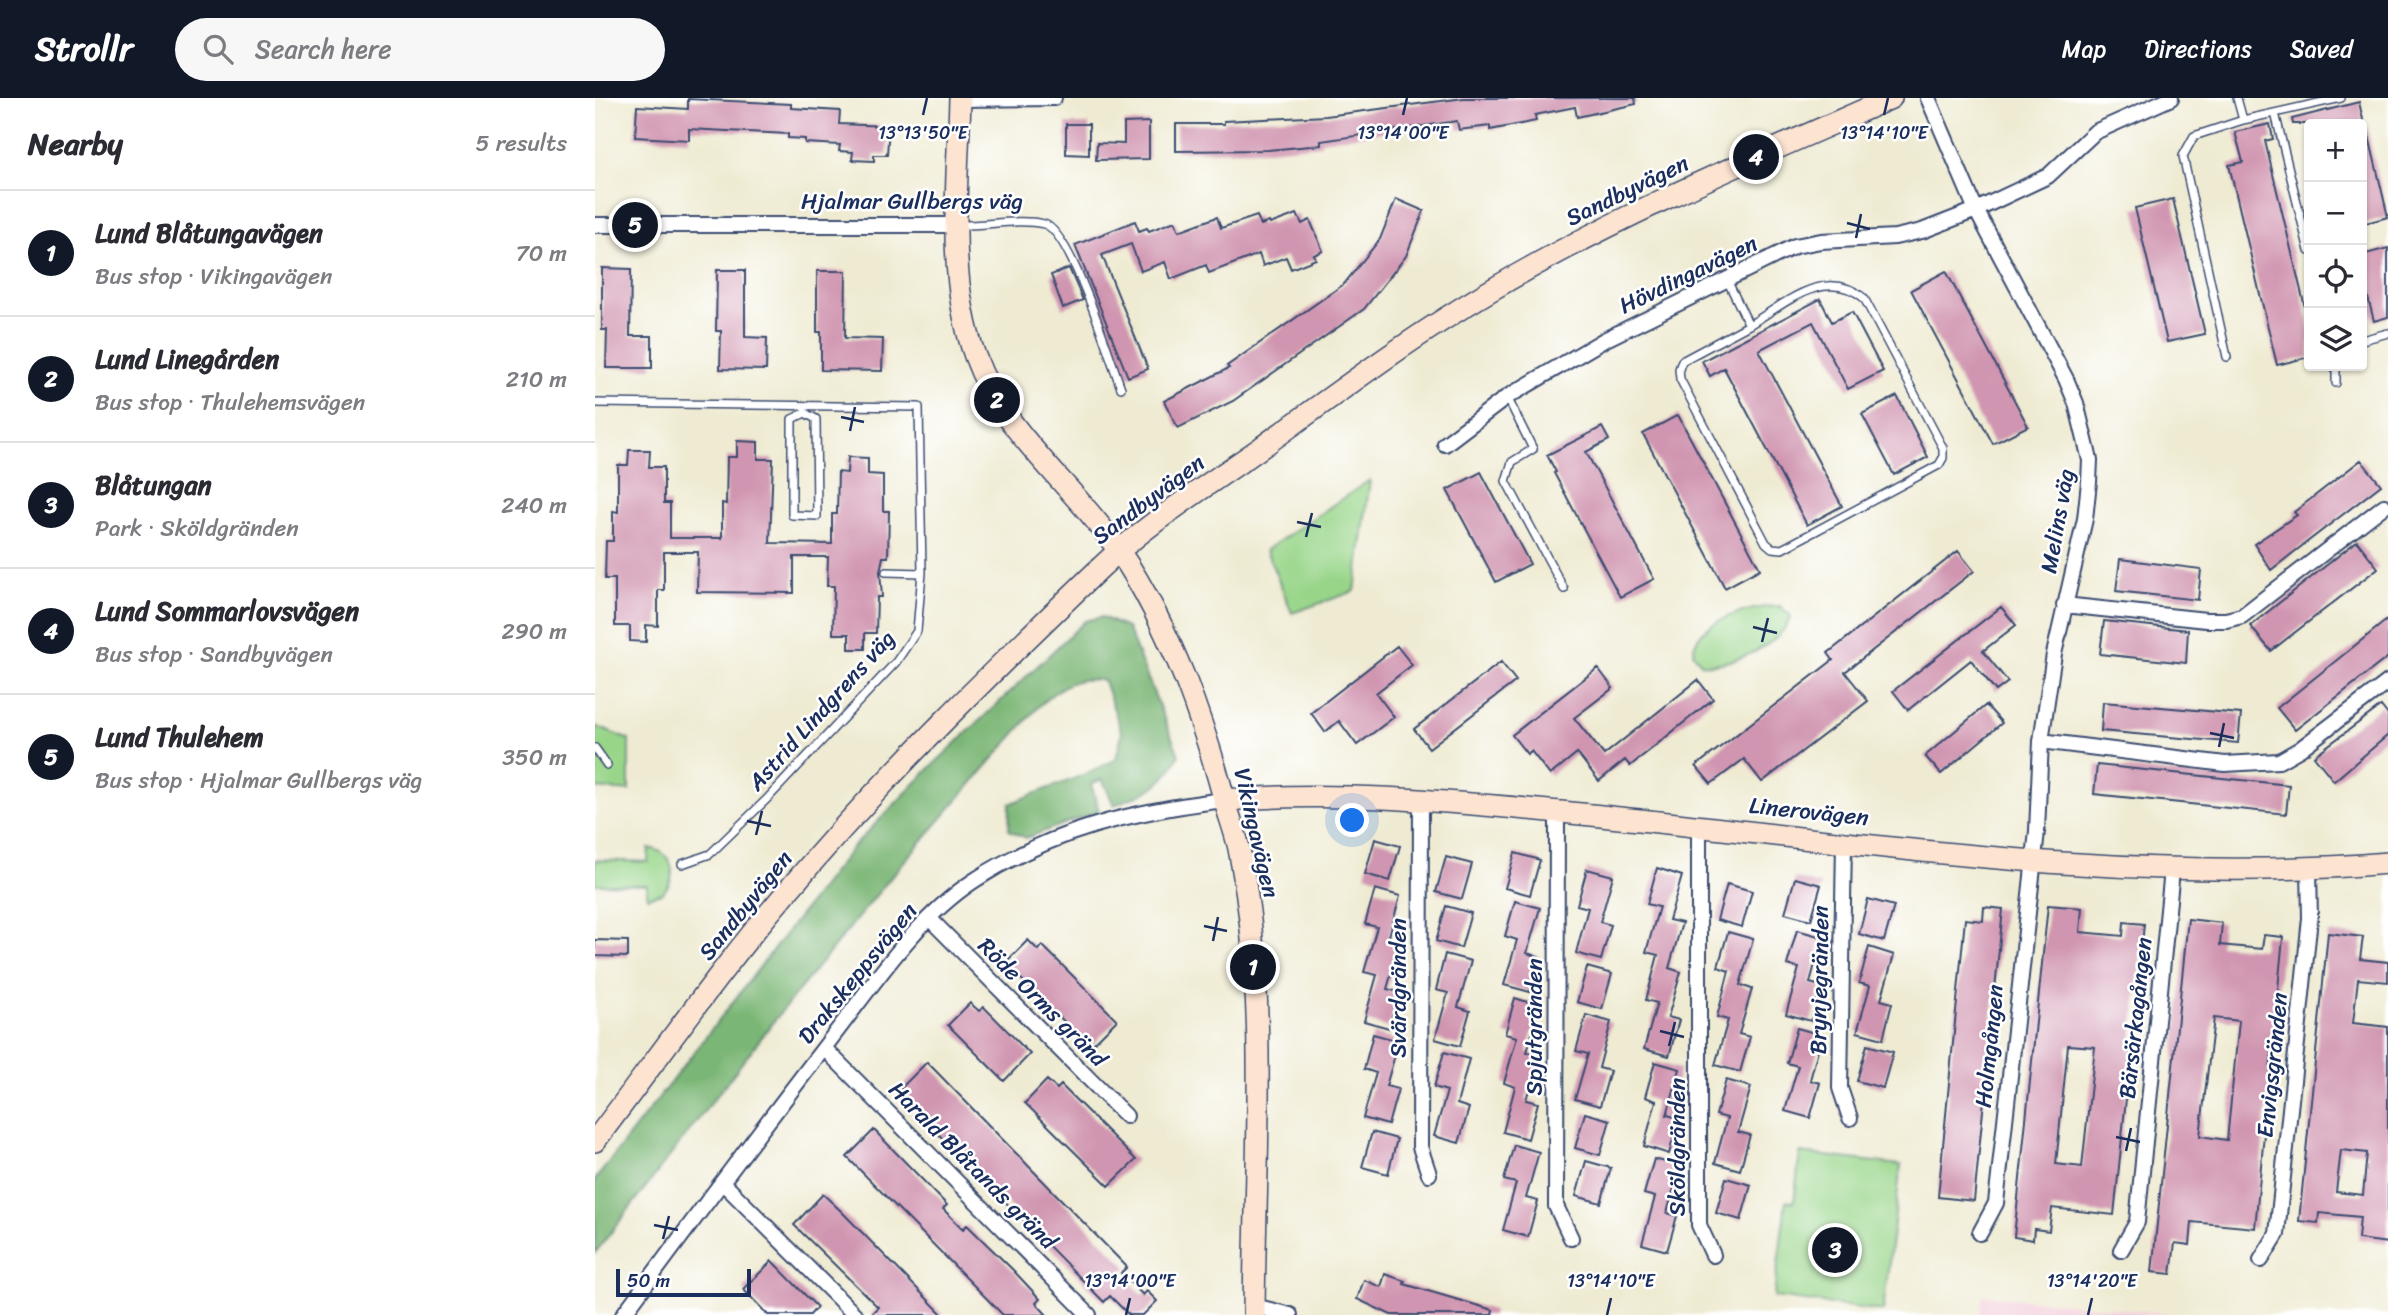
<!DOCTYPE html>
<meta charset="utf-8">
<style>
:root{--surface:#fff;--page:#f7f7f7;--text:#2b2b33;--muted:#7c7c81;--line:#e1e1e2;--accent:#111827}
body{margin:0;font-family:Sriracha,sans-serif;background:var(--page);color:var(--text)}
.controls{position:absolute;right:21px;top:21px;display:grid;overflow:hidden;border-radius:7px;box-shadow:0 2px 5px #0004}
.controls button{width:63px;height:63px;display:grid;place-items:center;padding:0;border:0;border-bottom:2px solid var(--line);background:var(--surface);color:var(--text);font:35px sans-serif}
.scale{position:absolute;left:21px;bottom:18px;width:135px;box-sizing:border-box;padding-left:7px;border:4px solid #1b2f5e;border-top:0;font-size:19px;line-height:24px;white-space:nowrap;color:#1b2f5e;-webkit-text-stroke:5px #fff;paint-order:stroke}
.you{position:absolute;left:758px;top:723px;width:24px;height:24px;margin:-18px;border:5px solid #fff;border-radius:50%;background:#1a73e8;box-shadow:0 0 0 10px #1a73e833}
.badge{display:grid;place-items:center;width:46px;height:46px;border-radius:50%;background:var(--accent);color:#fff;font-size:23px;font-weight:700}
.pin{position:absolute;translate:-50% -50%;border:4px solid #fff;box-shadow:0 2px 7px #0006}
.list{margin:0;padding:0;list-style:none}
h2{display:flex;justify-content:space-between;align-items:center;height:91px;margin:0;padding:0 28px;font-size:30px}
h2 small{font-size:23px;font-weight:400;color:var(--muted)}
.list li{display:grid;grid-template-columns:46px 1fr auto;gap:21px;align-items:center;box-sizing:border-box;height:126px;padding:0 28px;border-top:2px solid var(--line)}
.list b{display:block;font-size:26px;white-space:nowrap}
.list p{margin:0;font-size:23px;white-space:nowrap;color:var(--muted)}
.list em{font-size:23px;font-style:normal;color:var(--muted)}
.icon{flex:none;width:38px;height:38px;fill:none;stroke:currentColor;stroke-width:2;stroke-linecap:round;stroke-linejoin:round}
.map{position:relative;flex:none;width:1793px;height:1217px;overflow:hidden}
header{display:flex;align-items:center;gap:42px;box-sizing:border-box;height:98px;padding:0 35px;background:var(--accent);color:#fff}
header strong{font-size:33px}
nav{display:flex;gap:38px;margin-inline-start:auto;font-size:24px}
.search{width:490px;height:63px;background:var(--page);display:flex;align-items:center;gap:18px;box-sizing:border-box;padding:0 24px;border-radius:38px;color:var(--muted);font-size:26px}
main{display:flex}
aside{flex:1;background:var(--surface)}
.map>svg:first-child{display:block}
.built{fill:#f4cfdd}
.green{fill:#98d589;stroke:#5a8274;stroke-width:2}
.forest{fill:#7ab675;stroke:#4a726a;stroke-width:2}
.building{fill:#d095b0;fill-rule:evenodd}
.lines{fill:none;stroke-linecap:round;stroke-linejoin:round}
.lane-casing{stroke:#3b4b70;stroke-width:10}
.street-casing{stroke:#3b4b70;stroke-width:18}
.secondary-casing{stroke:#3b4b70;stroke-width:24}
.lane{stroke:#fff;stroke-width:7}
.street{stroke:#fff;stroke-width:14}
.secondary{stroke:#fde4d1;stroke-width:21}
.ticks{fill:none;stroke:#1b2f5e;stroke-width:2.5}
.labels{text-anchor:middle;stroke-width:5;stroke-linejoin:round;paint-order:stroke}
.street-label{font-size:23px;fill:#1b2f5e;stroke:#fff}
.ticks-label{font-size:18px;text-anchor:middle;fill:#1b2f5e;stroke:#fff;stroke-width:5;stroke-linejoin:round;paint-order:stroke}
</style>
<header>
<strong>Strollr</strong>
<div class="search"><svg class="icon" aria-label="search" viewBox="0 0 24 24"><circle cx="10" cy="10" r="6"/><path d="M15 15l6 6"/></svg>Search here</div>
<nav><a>Map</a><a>Directions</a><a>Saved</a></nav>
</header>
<main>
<aside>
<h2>Nearby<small>5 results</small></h2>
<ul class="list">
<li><span class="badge">1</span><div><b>Lund Blåtungavägen</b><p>Bus stop · Vikingavägen</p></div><em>70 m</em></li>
<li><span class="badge">2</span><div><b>Lund Linegården</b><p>Bus stop · Thulehemsvägen</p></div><em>210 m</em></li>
<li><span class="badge">3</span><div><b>Blåtungan</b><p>Park · Sköldgränden</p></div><em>240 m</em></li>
<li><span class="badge">4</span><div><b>Lund Sommarlovsvägen</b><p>Bus stop · Sandbyvägen</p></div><em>290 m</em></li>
<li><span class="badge">5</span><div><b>Lund Thulehem</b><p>Bus stop · Hjalmar Gullbergs väg</p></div><em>350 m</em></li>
</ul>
</aside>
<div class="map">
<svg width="1793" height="1217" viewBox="0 0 1793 1217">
<rect width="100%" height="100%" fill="#fff"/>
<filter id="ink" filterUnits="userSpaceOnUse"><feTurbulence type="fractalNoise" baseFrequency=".0143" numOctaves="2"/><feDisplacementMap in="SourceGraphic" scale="14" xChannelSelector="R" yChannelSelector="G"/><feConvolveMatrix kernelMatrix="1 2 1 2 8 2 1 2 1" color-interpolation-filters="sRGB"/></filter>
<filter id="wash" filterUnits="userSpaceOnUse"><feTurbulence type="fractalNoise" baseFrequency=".00686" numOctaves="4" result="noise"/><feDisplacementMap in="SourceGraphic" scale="28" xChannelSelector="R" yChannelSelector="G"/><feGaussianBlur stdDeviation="1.57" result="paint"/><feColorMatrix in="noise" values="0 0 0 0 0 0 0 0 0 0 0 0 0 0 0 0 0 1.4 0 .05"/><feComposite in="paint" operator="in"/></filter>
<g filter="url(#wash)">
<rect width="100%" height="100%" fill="#efebd3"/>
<path class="built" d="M1388,1197L1584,1217H1385Z"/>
<path class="green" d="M775,382L760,493L697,515L671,452Z
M1185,508L1196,518C1186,548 1137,568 1107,566L1098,555C1101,521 1156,509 1185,508Z
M0,628L34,642V693L0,690Z
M54,750C79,754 84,779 67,795L52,799V787L0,786V762L53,764Z
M1205,1055L1306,1067L1288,1213L1179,1199L1191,1103L1199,1104Z"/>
<path class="forest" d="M507,519L532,530L538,544L584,657C569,690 551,694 519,707L507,681L496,686L504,713L431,740L414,732L415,706C450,690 488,680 521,661L527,635L509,583C480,577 464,589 444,608L305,768L190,909L0,1155V1082L257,750L337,668L490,523Z"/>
<g id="blocks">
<path class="building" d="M869,0H1040L1041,6L982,19L980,9L940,17L941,23L895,32V28L864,32L862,23L726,43V47L673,52L581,53V26H629V23L731,18Z
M93,1L196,6V10L245,13L244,26L294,28L292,57H279V63L257,62L258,54L244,53L245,47L210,45V41L193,40V36L94,31V42L40,39L42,8L93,11Z
M1764,4L1769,26H1698L1697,21Z
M554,24V61L501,62L502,45L529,46V25Z
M471,26H494V57L471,56Z
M1675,26L1678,41L1670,43L1714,226V259L1682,267L1634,67L1648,64L1640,34Z
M1772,30L1793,119L1767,126V31Z
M801,101L829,113L811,158L769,211L638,303L583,330L569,303L634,270L632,268L749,186L785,141Z
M1578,101L1610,236L1572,244L1540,110Z
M702,116L707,126L715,122L728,153L719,157L721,161L696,171L691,159L668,168L664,156L614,175L611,167L576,181L570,164L546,173L536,146L507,157L553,271L533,279L480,147L540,123L544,133L552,130L554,133L580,123L584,133L622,119L626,130L662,118L666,127L674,124L675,126Z
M1793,150V219L1779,223L1767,176V157Z
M7,170L36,171L35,238H57V270H11L12,232H7Z
M474,170L488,202L468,210L456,177Z
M122,172H150V239L172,240L171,272L125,271L126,233H121Z
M222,173H251L250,240L288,241L287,273L226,272V234H222Z
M1351,173L1433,328L1398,346L1316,192Z
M1225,201L1237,224L1257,214L1288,273L1253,291L1218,224L1164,252L1247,408L1212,427L1129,270L1115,278L1107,263Z
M1302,298L1333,359L1299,377L1267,316Z
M1083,317L1165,471L1130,490L1048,336Z
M1007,329L1014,342L991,354L1059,481L1025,499L959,375L961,374L952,357Z
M142,343L163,344V361H178L175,445L237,446V416H242L243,374L252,375L253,359L273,360V376L288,377V413H294L293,459H288L285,473L287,499H282L281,535H270V551H254V536H238L239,488H232L233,459H199V495L102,494L103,454H69V492H63V528L51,527V544L35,543V528H20V481H10L11,443H18V413L23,414V367H33L34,352H55L54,369H69V405H75V440H127V405L131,406L132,359H142Z
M1766,362L1786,387L1676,472L1659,446L1702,417L1699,414Z
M886,374L935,466L901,484L852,392Z
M1762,443L1783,470L1676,553L1655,528Z
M1363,453L1379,473L1250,574L1273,603L1167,684L1149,661L1116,686L1101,668L1238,562L1233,555Z
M1525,461L1606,471L1603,502L1521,493Z
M1406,509L1421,527L1388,553L1413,584L1401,593L1376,562L1313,612L1298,593Z
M1793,521V559L1700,632L1682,610Z
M1509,523L1593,532L1591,565L1505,556Z
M802,548L817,567L781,595L799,619L762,647L744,623L730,634L716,615Z
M906,564L921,583L834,650L819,631Z
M1003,570L1018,590L979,620L1009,657L1103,582L1118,601L1035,668L1030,662L1004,683L982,655L955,677L936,653L932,656L917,637Z
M1508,604L1646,616L1643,645L1506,633Z
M1391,607L1407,625L1346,676L1330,658Z
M1786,608L1793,617V637L1739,683L1719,658Z
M1502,667L1694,687L1691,716L1499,696Z
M780,741L805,748L795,783L770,776Z
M920,755L945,762L935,797L910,790Z
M851,759L877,766L867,801L841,794Z
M1062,770L1087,778L1074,822L1087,825L1074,870L1086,874L1073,919L1084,922L1074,958L1049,951L1062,905L1051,902L1063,857L1051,854L1064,809L1052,806Z
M992,771L1018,778L1005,824L1016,827L1006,862L981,855L993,810L982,807Z
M1200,780L1226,787L1216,822L1190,815Z
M1132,786L1157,793L1147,829L1122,822Z
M780,791L805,798L793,842L805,845L792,891L804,894L794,930L769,923L782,877L769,874L782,829L770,826Z
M1273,801L1299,808L1289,843L1264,836Z
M920,803L945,810L932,855L944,859L935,894L909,887L922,842L910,838Z
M1453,807L1487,810L1485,834L1528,838L1529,824L1549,826L1519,1117L1457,1110L1454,1133L1439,1131L1438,1142L1419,1139ZM1473,947L1500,949L1487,1069L1461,1066Z
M851,808L876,815L866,850L841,843Z
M1389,809L1408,811L1379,1103L1343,1099L1370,821L1388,823Z
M1593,821L1627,825L1625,847L1667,851L1669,837L1688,839L1660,1130L1597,1124L1595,1147L1580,1145L1576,1176L1557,1174ZM1619,920L1644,923L1632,1042L1605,1038Z
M1202,832L1227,839L1215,885L1226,888L1216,923L1191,916L1204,870L1192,867Z
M1133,834L1158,841L1145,887L1157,891L1144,936L1155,939L1145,974L1120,967L1133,922L1122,919L1134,873L1123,869Z
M1733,835L1768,839L1765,861L1793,864V884L1763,881L1758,925L1793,929V1145L1763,1141L1765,1119L1724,1115L1723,1125L1704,1123ZM1746,1052L1772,1055L1768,1097L1741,1094Z
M0,842L33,843V859L0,858Z
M433,842L443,852L447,847L522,922L495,949L410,865Z
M1274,849L1299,857L1286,902L1297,905L1288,941L1262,934L1275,888L1264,885Z
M850,856L876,863L863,909L875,913L865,948L840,941L853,895L841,892Z
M992,869L1017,876L1007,911L982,904Z
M920,900L945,908L932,954L944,957L931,1002L943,1005L933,1041L908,1034L920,989L909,985L922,939L910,936Z
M375,905L384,913L389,909L435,956L409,983L353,927Z
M991,917L1016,924L1004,970L1015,973L1005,1008L980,1001L993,956L981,953Z
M1202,930L1227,937L1215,982L1225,985L1215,1020L1190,1013L1203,968L1192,965Z
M778,936L804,943L791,988L803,991L793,1027L768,1020L781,975L769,971Z
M1272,947L1298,954L1288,990L1262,983Z
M849,954L874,961L862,1006L874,1010L864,1045L839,1038L852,993L839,989Z
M332,964L532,1169L526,1175L548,1197L552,1193L562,1203L548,1217H534L515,1198L509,1204L302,994Z
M1060,964L1085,971L1072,1017L1084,1020L1074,1056L1049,1048L1061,1003L1050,999Z
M452,982L462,991L466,987L541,1062L514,1088L430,1005Z
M1131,982L1156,989L1143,1034L1155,1037L1145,1072L1120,1065L1132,1020L1121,1017Z
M990,1015L1015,1022L1005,1057L980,1050Z
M279,1032L352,1107L348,1111L368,1131L372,1127L418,1172L445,1201L441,1205L452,1217H408L252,1059Z
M777,1034L802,1041L793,1076L767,1069Z
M919,1047L944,1054L931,1100L943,1103L933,1139L908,1132L921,1085L909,1082Z
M1059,1061L1085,1068L1072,1115L1082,1118L1072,1153L1047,1146L1060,1099L1049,1096Z
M991,1063L1016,1070L1006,1105L981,1098Z
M1131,1080L1156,1087L1146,1122L1121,1115Z
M228,1096L247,1114L348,1217H275L283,1209L199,1127Z
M177,1163L222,1209L215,1217H173L148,1191Z
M790,1176L810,1183L809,1186L898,1212L897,1217H796L762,1201L769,1182L786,1189Z"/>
</g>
</g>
<g filter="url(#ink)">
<use href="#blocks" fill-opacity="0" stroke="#3b4b70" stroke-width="2"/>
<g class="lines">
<defs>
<path id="lane" d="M1642,0L1648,22L1746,0
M1680,15L1714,153
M363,127C390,128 423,120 449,126C476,133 515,261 526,290
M1132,182L1154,227L1087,263L1084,271L1085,281L1171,445L1177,450L1187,451L1344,367L1348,360V350L1269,200C1230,168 1190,206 1154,227
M1767,242L1793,235
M1632,259L1588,58L1599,38L1648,22
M1741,268V285
M912,299L938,351L917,364L911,383L969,491
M0,305L324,309L327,475L322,533L301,564L173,700L115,756L87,766
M210,308V315L197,321V417L222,418L221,321L210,315
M291,474L327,475
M0,650L12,667"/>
<path id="street" d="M1333,0L1381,112L1471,281L1481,305L1495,362L1494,384L1490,421L1459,556L1446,643L1442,733L1401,1105L1385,1135
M365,1L459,0
M0,127H363
M850,346L912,299L1009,242L1200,148L1226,143L1300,139L1327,133L1381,112L1453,78L1500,34L1576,0
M1469,507L1611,522H1631L1647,518L1789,408
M1446,643L1630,666L1684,663L1705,651L1793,584
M826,702L825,1049L834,1076
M962,714L961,1108L976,1140
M1104,728V1127L1118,1157
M1249,743L1245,990L1255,1020
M334,820L531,1018
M229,950L494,1217
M127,1084L260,1217
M1526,1152L1542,1124L1577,772
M1666,1162L1682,1136L1715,820L1714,772
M659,1208L695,1217
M28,1217C96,1125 165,1033 235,942C278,887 320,821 380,782C457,732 539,713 629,702"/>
<path id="secondary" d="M365,0C363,84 351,178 380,258C408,336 481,389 526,456C553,495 573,539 591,583C606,622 618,660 629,700C634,719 642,737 645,756C674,907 660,1064 659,1217
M629,702C749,692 867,705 986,716C1254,742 1524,788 1793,765
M0,1043C67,955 130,864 203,781C296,672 401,570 504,471C553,424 612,388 667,349C743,294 818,238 898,191C1025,116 1162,59 1296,0"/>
</defs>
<use href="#lane" class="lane-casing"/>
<use href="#street" class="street-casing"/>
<use href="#secondary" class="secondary-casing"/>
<use href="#lane" class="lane"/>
<use href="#street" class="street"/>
<use href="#secondary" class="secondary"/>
</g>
</g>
<path class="ticks" d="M328,17L332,0M808,17L812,0M1289,17L1293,0M1252,125L1275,131M1261,140L1266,116M246,319L269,324M255,333L260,309M702,424L726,429M711,439L717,415M1158,529L1182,535M1167,544L1173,520M1615,635L1639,640M1624,649L1629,625M152,723L176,728M161,737L167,713M609,828L632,833M618,843L623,819M1065,933L1089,939M1074,948L1080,924M1521,1039L1545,1044M1531,1053L1536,1030M59,1127L83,1132M68,1141L74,1118M531,1217L535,1200M1012,1217L1016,1200M1493,1217L1497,1200"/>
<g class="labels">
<g class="street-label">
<text transform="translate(1032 92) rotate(-26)" y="8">Sandbyvägen</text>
<text x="317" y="111">Hjalmar Gullbergs väg</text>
<text transform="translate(1093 176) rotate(-26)" y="8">Hövdingavägen</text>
<text transform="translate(553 401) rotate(-37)" y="8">Sandbyvägen</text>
<text transform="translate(1462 423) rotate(-80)" y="8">Melins väg</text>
<text transform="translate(226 612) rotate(-48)" y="8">Astrid Lindgrens väg</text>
<text transform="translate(1214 713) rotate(6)" y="8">Linerovägen</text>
<text transform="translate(662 735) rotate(77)" y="8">Vikingavägen</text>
<text transform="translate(150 807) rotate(-51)" y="8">Sandbyvägen</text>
<text transform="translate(262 875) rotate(-51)" y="8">Drakskeppsvägen</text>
<text transform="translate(1224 882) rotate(-89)" y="8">Brynjegränden</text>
<text transform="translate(803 890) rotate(-90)" y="8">Svärdgränden</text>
<text transform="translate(448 904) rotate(45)" y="8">Röde Orms gränd</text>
<text transform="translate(1540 920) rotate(-84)" y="8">Bärsärkagången</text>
<text transform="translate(939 929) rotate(-90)" y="8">Spjutgränden</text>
<text transform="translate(1394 948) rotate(-84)" y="8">Holmgången</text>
<text transform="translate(1677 967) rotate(-84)" y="8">Envigsgränden</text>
<text transform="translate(1082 1049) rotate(-90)" y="8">Sköldgränden</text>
<text transform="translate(378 1067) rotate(45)" y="8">Harald Blåtands gränd</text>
</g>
</g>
<g class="ticks-label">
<text x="328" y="41">13°13'50"E</text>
<text x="808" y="41">13°14'00"E</text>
<text x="1289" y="41">13°14'10"E</text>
<text x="535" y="1189">13°14'00"E</text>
<text x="1016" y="1189">13°14'10"E</text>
<text x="1497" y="1189">13°14'20"E</text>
</g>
</svg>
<div class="controls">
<button>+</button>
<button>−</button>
<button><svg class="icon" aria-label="locate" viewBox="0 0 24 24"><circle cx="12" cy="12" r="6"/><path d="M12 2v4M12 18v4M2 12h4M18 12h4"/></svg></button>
<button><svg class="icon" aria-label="layers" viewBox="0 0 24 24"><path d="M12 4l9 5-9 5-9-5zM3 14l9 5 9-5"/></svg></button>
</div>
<div class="scale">50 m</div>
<div class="you"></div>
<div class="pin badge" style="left:658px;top:869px">1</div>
<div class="pin badge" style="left:402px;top:302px">2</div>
<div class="pin badge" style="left:1240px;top:1152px">3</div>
<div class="pin badge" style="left:1161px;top:59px">4</div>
<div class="pin badge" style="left:40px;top:127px">5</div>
</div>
</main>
